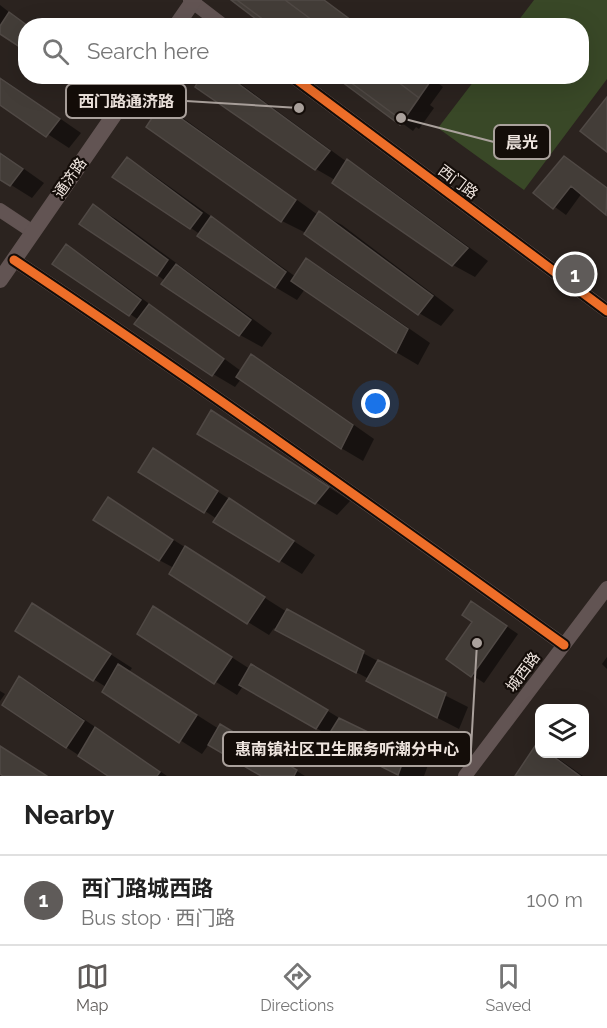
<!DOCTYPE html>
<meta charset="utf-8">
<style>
:root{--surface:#fff;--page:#f6f6f6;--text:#222;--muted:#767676;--line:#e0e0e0;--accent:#5f5b59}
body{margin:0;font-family:Raleway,"Noto Sans SC",sans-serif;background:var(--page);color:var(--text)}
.controls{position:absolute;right:18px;bottom:18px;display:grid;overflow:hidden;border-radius:12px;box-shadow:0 6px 24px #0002}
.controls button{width:54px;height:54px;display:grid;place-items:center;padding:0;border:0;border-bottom:2px solid var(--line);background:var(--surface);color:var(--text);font:30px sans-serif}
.you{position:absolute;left:376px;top:404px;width:21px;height:21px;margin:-15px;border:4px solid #fff;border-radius:50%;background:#1a73e8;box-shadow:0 0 0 9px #1a73e833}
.badge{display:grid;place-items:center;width:39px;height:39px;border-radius:50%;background:var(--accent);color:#fff;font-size:20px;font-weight:700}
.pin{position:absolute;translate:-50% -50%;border:3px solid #fff;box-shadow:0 2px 6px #0006}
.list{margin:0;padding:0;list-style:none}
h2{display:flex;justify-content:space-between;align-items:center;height:78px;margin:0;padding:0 24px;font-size:26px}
h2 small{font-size:20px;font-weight:400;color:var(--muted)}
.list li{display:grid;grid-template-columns:39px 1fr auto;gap:18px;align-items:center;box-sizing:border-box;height:90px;padding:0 24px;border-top:2px solid var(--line)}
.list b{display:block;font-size:22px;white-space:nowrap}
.list p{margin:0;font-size:20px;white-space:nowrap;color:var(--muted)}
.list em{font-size:20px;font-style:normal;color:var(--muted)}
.icon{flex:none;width:33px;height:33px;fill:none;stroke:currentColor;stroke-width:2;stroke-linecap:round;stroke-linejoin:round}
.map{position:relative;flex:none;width:607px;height:776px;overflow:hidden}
.search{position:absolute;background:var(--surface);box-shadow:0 6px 24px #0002;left:18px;right:18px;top:18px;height:66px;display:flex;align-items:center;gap:15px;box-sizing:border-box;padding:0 21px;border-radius:24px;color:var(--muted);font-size:22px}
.sheet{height:168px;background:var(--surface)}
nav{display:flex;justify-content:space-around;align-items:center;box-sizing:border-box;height:84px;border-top:2px solid var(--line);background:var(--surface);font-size:16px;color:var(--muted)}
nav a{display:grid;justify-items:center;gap:3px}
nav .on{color:var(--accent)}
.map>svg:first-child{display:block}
.green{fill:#394827}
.shadow{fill:#0007}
.building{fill:#433d38;stroke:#504945;stroke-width:1.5}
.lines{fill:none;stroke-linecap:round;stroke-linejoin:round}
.minor{stroke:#625453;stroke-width:14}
.tertiary{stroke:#625453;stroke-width:16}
.cycleway-casing{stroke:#140d09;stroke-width:13}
.cycleway{stroke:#ee6e29;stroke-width:9}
.labels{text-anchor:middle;stroke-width:4.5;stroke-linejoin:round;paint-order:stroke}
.street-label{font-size:15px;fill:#efe5df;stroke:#140d09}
.leader{fill:none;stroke:#aaa19c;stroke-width:2}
.callout-dot{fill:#aaa19c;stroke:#140d09;stroke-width:2}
.callout{fill:#140d09;stroke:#aaa19c;stroke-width:2}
.callout-label{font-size:16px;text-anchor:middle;font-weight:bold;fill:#efe5df}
</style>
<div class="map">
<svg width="607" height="776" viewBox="0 0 607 776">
<rect width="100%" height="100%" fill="#2b231f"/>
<path class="green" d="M534,0H607V79L524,190L438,128L477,77L582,76V26L515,25Z"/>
<path class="shadow" d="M0,5L18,19L29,26L0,32Z
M66,76H103L114,84L103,100Z
M203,76H230L347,162L369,174L488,261L475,277L453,265L335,180L316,169Z
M337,76H429L443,87L430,105L434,108L419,129L416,127L413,131Z
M0,77L81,133L69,148L0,103Z
M161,106L183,118L318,215L320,213L342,225L454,310L441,326L419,313L304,232L282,221L148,127Z
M0,152L44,183L32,198L0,178Z
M564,158L607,187V214L582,193L566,215L536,193Z
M127,159L149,172L296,277L306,260L328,272L430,343L418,365L396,352L305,289L297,300L275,287L191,228Z
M94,206L116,219L272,333L262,347L240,335L157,275Z
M67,246L88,259L241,371L251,356L273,368L374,439L363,461L341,448L241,379L235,387L213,374L139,320L54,264Z
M233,425L350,501L337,515L199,433Z
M154,450L315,555L302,574L215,521L217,519L205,511Z
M109,499L287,612L385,665L468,707L459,729L389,693L368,681L369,679L274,628L269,635L248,622L174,568L159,560Z
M472,603L518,634L484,683L448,659L474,621Z
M54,618L132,668L129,672L219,729L243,738L305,776H264L209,744L202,754L104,692L106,687L17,631Z
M175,621L250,669L274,678L349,724L428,765L424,776H400L350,751L330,736L243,686L237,695L139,634Z
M607,657V669L602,664Z
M19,678L41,690L167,776H111L66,747Z
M0,691L5,694L0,701Z
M540,754H552L583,776H517Z"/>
<path class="building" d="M231,0H324L359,26H265Z
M237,0H285L320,26H272Z
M9,12L28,26H26V51L0,34V26Z
M63,76H89L80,88Z
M201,76H228L330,151L315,170L195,87Z
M334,76H429L432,79L400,125Z
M342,76H390L419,98L403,121Z
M0,78L60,119L46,137L0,105Z
M607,97V152L580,131Z
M161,104L296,200L281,222L146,127Z
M0,153L23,169L10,186L0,180Z
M564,156L607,188L606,215L571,186L553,209L533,193Z
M127,157L202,213L190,229L112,177Z
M347,159L468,248L452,266L332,183Z
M93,204L168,260L157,276L79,224Z
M319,211L433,296L418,315L304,234Z
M211,216L286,272L275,288L197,236Z
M66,244L141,300L129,316L52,264Z
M306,258L408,329L396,353L291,281Z
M176,264L251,320L239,336L161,284Z
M149,304L224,359L212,376L134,324Z
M251,354L353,425L341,449L236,377Z
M211,410L329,487L315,504L197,434Z
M153,448L218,491L204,513L138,472Z
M108,497L173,540L159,561L93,520Z
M229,498L294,541L279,562L213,522Z
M185,546L265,597L247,624L169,574Z
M471,601L507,626L471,677L446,659L472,622L462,615Z
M32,603L111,654L93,681L15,631Z
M153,606L232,657L214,684L137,634Z
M287,609L364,651L356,673L275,630Z
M378,660L446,693L437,718L366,681Z
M118,664L197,715L179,743L102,692Z
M251,664L328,710L316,729L239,685Z
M19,676L84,721L66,748L2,705Z
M339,718L407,751L398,775L326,739Z
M220,724L297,770L294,776H261L208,745Z
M95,727L160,772L157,776H108L78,756Z
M537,743L540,745V754H550L580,776H515Z
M0,746L47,776H3L0,774Z"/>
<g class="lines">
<path class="minor" d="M190,0L224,26
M292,76L607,311
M0,210L33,232
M14,260C200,384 382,514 564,645
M465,776L607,588"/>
<path class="tertiary" d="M176,26L194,0
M0,280L141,76"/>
<defs>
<path id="cycleway" d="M292,76L607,311
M14,260C200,384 382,514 564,645"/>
</defs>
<use href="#cycleway" class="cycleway-casing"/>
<use href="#cycleway" class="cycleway"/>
</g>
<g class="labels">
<g class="street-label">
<text transform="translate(70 178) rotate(-55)" y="5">通济路</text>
<text transform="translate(458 182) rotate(37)" y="5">西门路</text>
<text transform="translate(523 672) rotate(-53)" y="5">城西路</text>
</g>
</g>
<path class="leader" d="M299 108L186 101M401 118L494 142M477 643L471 749"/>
<g class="callout-dot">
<circle cx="299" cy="108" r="6"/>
<circle cx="401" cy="118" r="6"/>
<circle cx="477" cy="643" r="6"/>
</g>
<g class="callout">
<rect x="66" y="84" width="120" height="34" rx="6"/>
<rect x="494" y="125" width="56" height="34" rx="6"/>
<rect x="223" y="732" width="248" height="34" rx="6"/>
</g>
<g class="callout-label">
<text x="126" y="107">西门路通济路</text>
<text x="522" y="148">晨光</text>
<text x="347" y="755">惠南镇社区卫生服务听潮分中心</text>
</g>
</svg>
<div class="controls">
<button><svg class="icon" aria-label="layers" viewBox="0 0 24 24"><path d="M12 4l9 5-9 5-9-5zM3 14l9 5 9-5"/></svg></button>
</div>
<div class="you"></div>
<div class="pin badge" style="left:575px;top:274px">1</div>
<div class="search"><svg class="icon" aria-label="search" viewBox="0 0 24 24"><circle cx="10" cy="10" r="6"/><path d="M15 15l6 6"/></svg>Search here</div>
</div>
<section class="sheet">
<h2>Nearby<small></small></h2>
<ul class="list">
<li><span class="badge">1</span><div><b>西门路城西路</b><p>Bus stop · 西门路</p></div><em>100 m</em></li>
</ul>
</section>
<nav>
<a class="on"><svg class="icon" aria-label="map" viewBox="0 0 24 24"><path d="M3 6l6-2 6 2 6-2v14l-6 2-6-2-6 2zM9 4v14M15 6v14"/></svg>Map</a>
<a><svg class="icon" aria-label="directions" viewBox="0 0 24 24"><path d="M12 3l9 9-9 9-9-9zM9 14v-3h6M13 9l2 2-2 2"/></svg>Directions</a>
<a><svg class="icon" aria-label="saved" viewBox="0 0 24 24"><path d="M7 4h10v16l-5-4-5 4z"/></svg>Saved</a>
</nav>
